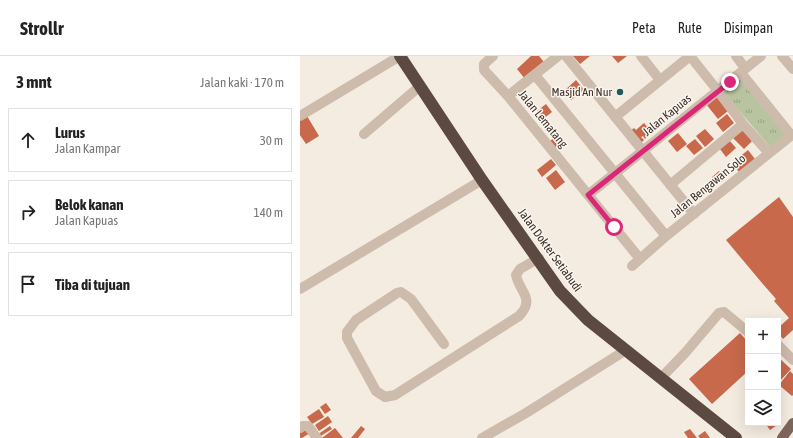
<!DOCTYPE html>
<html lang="id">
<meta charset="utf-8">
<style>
:root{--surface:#fff;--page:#f2f2f2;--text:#222;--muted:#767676;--line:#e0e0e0}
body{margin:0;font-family:"Asap Condensed",sans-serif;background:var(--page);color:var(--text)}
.controls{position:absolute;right:12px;bottom:12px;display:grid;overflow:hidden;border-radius:0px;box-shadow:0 4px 16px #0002}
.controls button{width:36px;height:36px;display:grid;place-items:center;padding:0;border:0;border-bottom:1px solid var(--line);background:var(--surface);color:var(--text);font:20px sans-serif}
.stop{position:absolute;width:12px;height:12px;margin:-9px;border:3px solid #db2777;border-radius:50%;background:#fff}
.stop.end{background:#db2777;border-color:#fff;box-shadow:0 1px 4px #0008}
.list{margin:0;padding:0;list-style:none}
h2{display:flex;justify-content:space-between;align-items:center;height:52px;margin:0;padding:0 16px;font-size:17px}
h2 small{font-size:13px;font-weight:400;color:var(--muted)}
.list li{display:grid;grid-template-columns:26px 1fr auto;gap:12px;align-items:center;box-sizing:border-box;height:64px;margin:0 8px 8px;padding:0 8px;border:1px solid var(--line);border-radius:0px}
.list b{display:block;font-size:15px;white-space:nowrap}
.list p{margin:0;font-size:13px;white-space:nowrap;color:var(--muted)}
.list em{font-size:13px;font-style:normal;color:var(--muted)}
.icon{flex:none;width:22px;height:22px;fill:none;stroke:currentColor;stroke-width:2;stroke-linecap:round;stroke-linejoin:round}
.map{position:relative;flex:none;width:493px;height:382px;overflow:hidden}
header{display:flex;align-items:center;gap:24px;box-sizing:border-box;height:56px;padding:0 20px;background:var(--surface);border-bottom:1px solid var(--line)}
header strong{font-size:19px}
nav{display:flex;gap:22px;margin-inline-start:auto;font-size:14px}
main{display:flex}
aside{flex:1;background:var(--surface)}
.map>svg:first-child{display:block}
.grass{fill:url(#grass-tufts)}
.building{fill:#c8694b}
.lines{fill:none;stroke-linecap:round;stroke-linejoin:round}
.minor{stroke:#cdbbac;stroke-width:10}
.major{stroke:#7d675c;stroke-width:10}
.highway{stroke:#5c4a42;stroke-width:12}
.route{stroke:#db2777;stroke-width:5}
.poi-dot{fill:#1f5a5e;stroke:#fbf5ee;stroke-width:1.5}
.labels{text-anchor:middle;stroke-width:3;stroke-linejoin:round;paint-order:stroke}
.poi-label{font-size:12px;fill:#3b302b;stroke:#fbf5ee;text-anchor:end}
.street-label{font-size:12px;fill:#3b302b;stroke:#fbf5ee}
</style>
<header>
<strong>Strollr</strong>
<nav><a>Peta</a><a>Rute</a><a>Disimpan</a></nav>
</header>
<main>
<aside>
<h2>3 mnt<small>Jalan kaki · 170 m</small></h2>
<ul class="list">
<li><svg class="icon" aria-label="ahead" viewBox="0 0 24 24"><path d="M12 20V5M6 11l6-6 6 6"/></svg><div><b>Lurus</b><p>Jalan Kampar</p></div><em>30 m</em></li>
<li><svg class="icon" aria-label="right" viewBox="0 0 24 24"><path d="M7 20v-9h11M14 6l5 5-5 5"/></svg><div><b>Belok kanan</b><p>Jalan Kapuas</p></div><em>140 m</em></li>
<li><svg class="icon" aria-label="arrive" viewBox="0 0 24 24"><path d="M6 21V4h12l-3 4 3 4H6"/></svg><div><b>Tiba di tujuan</b></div></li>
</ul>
</aside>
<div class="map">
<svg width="493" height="382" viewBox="0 0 493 382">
<defs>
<pattern id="grass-tufts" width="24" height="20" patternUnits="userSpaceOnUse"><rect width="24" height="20" fill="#b8c4a0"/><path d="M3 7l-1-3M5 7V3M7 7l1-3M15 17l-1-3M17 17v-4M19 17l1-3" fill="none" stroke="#97a083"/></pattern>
</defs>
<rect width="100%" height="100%" fill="#f4ebe1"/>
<path class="grass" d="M440,21L488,78L471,92L423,36Z"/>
<path class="building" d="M231,0H239L244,6L225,23L217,13Z
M273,0H290L280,8Z
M312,0H327L318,7Z
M276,24L284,34L271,44L264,35Z
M416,40L428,55L418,63L406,48Z
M246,48L252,56L243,63L237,55Z
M427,58L434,67L423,76L416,67Z
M7,60L19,80L6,88L0,79V64Z
M344,67L350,74L347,77L349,79L345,83L343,80L341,81L344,84L340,88L329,76L334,72L336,74Z
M441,71L453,84L444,93L431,80Z
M405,73L414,83L405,91L396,80Z
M378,77L387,88L377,96L368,85Z
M259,78L265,86L257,93L250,85Z
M395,83L403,92L394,99L386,90Z
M430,85L436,92L426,101L420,93Z
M448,94L455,103L439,116L432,107Z
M251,103L256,109L242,121L237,114Z
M256,114L265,126L255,134L246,122Z
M419,115L425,123L418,128L412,121Z
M479,141L493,161V274L483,283L478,277V272L489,262L474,245L476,243L462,227L426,184Z
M440,277L448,286V315L412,348L389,323Z
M478,301L491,313L478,327Z
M490,315L493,318V339L492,340L479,329Z
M26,347L31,354L25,358L20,351Z
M19,353L24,361L12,368L7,361Z
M28,360L32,366L19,375L15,369Z
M465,367H480L470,374Z
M30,370L32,373L19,381L17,379Z
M61,370L65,373L58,382H51Z
M6,371L10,377L2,382H0V376Z
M35,372L43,382H22Z
M390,373L397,382H388L384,376Z
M405,375L410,382H400L398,380Z"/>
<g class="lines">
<path class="minor" d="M193,0L184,8V14L208,40L340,203
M266,0L394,158
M341,0L360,24
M390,0L418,35L443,68L469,97
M436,0L442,8
M482,0L493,13
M441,17L491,79
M235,19L366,180
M208,40L258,0
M0,60L100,0
M315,61L390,0
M64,78L120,30
M370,129L443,68
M288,139L461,0
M332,210L366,180L493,78
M0,233L182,124
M144,288L111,243L101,236L97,237L56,264L47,276V282L76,335L85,341L95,339L219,260C236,242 219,236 216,219L220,213L239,202
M478,289L493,304
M361,322L385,297L419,257L424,256L448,276
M0,372L3,370H8L17,382
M182,382L226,357L326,294"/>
<path class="major" d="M482,382L493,367"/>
<path class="highway" d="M100,0L182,124L260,235L288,264L436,382"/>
</g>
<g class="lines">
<path class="route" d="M314,171L288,139L430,26"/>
</g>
<circle class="poi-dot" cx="320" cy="36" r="4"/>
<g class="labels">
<g class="poi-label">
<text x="312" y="40">Masjid An Nur</text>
</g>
<g class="street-label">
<text transform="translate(367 59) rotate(-39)" y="4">Jalan Kapuas</text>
<text transform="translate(243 63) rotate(51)" y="4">Jalan Lematang</text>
<text transform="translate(408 130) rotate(-39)" y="4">Jalan Bengawan Solo</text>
<text transform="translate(250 194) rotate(54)" y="4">Jalan Dokter Setiabudi</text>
</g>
</g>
</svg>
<div class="controls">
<button>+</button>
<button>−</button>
<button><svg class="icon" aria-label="layers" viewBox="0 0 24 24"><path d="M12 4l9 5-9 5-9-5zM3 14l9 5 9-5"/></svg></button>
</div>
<div class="stop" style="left:314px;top:171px"></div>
<div class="stop end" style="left:430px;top:26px"></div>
</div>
</main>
